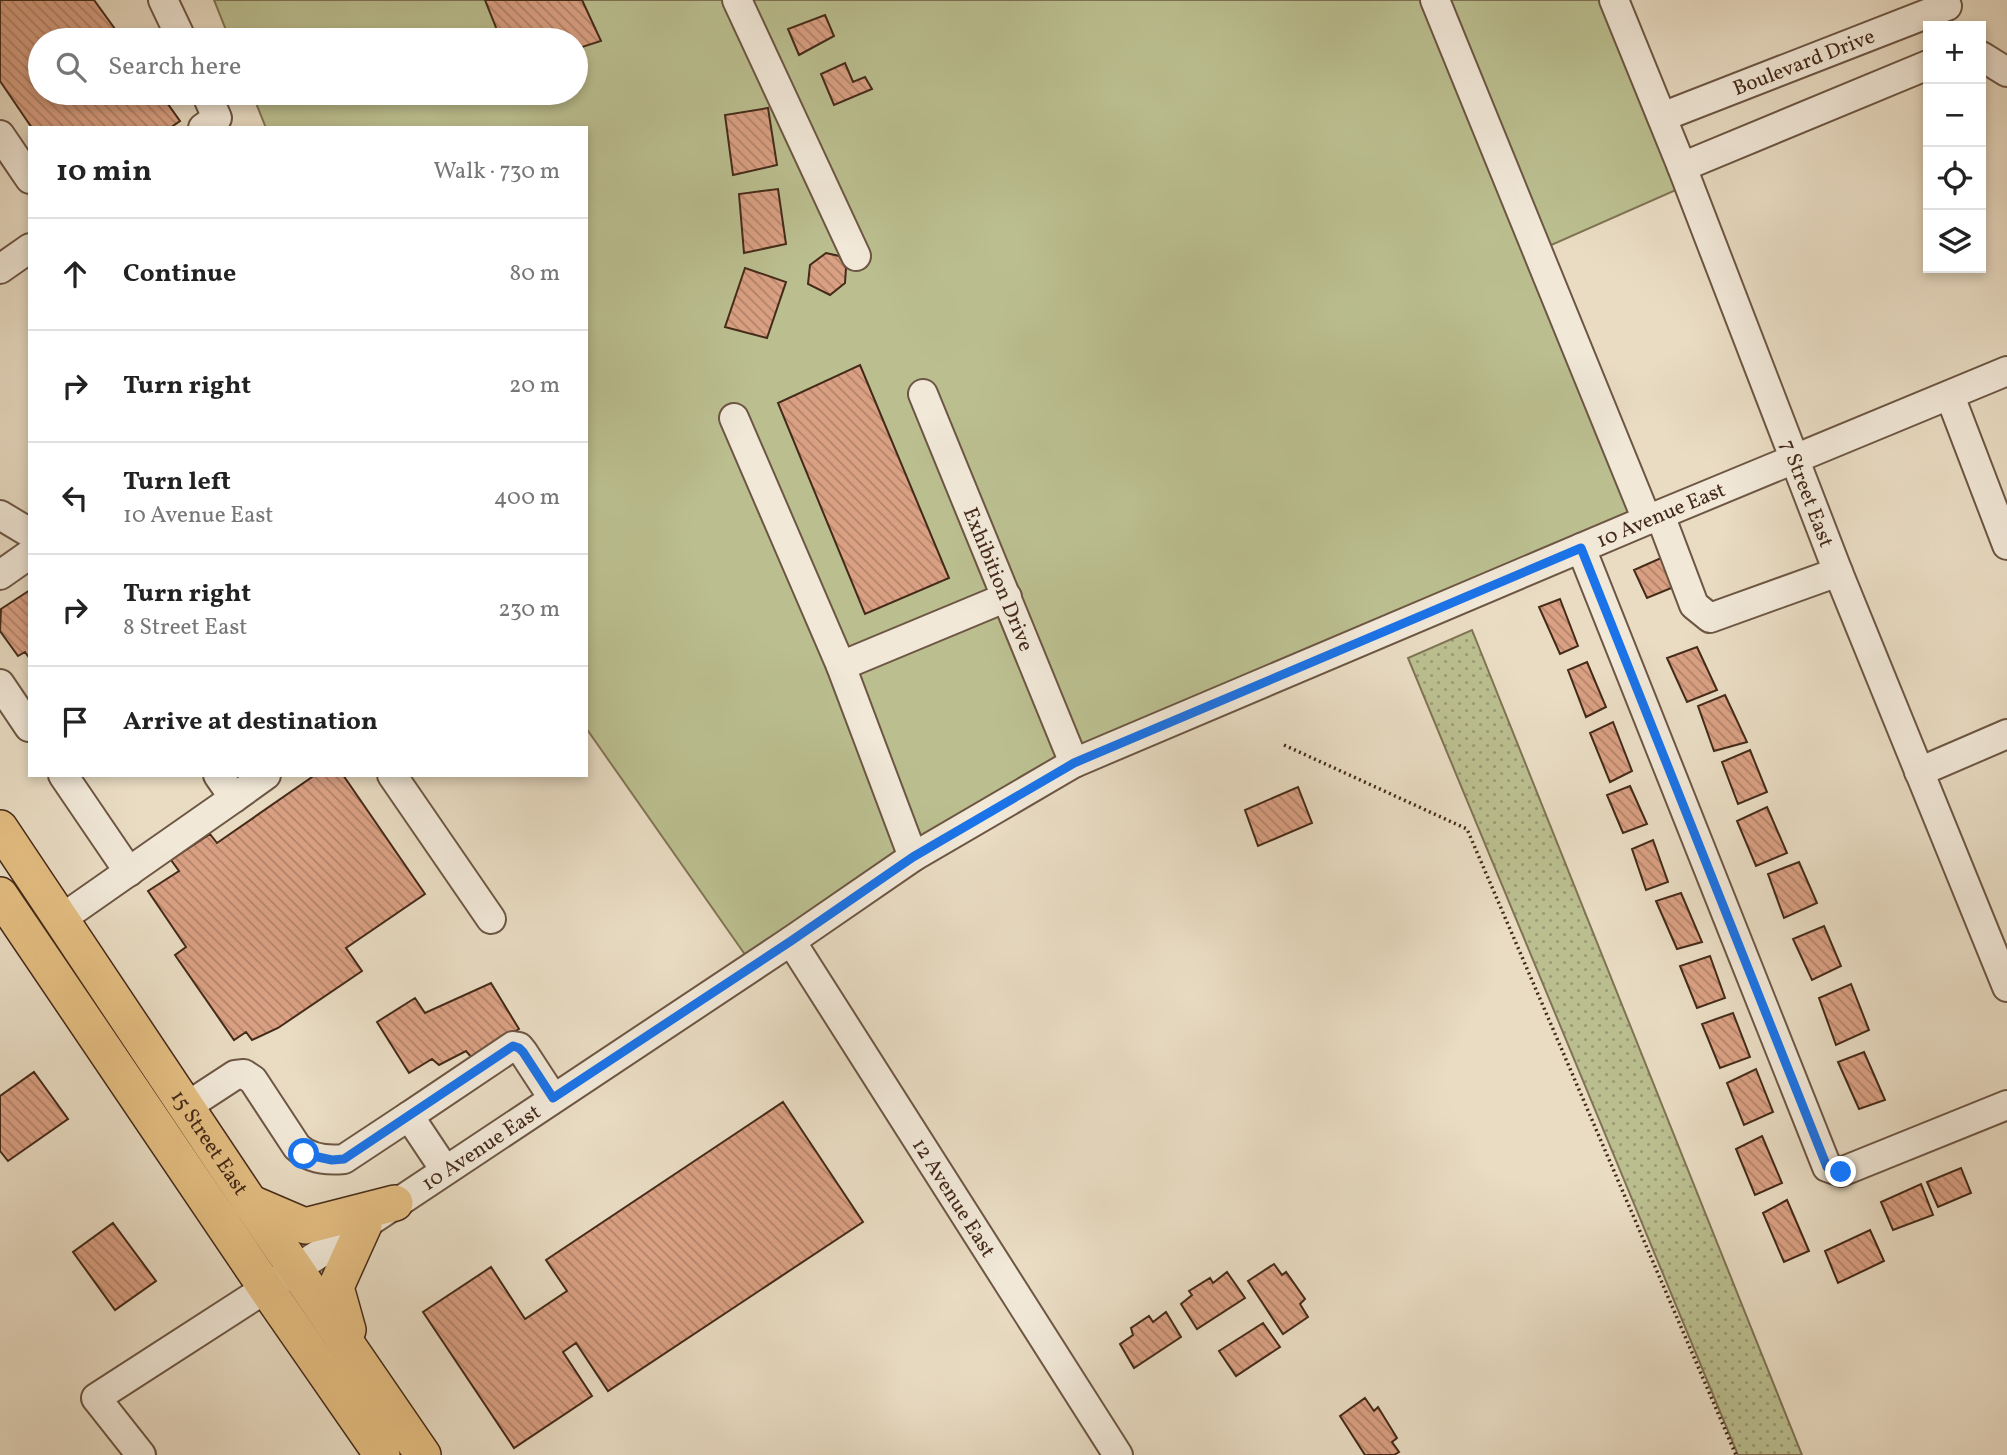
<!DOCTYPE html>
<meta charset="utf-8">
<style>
:root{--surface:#fff;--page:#f6f6f6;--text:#222;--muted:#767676;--line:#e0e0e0}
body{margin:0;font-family:Vollkorn,serif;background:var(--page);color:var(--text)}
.controls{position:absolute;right:21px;top:21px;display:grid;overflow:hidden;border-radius:0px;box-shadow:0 4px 10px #0003}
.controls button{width:63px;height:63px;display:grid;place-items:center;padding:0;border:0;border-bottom:2px solid var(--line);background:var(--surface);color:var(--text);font:35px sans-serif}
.stop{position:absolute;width:21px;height:21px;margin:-16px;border:5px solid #1a73e8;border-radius:50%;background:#fff}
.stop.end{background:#1a73e8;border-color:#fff;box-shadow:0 2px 7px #0008}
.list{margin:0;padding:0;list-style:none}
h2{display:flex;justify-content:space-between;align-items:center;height:91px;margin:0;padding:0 28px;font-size:30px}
h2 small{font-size:23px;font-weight:400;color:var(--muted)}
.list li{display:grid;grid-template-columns:46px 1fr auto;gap:21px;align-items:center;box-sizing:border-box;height:112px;padding:0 28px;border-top:2px solid var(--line)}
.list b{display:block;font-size:26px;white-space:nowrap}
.list p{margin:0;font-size:23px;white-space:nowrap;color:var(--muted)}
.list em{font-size:23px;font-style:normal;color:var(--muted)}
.icon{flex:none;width:38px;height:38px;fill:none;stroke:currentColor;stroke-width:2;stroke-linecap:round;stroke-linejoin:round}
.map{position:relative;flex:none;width:2007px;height:1455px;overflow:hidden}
.search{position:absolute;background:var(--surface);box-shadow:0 4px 10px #0003;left:28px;top:28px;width:560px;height:77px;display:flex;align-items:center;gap:18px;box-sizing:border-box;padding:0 24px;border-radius:38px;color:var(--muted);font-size:26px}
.panel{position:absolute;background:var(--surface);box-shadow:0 4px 10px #0003;left:28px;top:126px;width:560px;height:651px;border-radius:0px}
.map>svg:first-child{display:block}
.grass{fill:url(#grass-dots);stroke:#807454;stroke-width:2}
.park{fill:#bbbf90;stroke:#807454;stroke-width:2}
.building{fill:url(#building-back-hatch);stroke:#442a18;stroke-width:2}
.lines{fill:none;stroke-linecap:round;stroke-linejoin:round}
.minor-casing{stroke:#6d5643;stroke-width:32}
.major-casing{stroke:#442a18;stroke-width:38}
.path{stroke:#442a18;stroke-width:3.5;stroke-dasharray:2 3.5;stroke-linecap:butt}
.minor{stroke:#f1e8d8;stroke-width:28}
.major{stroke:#e4be82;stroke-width:35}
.route{stroke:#1a73e8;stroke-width:9}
.labels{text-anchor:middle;stroke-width:7;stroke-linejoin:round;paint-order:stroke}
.street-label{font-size:21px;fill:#442a18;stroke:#f1e8d8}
</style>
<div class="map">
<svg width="2007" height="1455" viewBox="0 0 2007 1455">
<defs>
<pattern id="grass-dots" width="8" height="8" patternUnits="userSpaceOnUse" patternTransform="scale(1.75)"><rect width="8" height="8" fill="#bbbf90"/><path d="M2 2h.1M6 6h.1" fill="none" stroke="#9a9b75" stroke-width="1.8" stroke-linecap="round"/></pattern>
<pattern id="building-back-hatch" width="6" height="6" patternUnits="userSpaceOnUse" patternTransform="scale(1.75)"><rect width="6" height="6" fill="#daa083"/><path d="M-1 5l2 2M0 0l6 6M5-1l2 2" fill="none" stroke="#b2836a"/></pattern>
</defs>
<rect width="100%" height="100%" fill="#e9dcc3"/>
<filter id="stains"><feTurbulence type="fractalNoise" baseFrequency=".00286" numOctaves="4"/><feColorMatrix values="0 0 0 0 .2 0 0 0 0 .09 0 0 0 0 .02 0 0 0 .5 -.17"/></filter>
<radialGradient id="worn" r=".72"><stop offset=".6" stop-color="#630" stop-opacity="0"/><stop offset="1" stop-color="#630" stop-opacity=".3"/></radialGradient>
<path class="grass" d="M1472,630L1802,1455H1738L1408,658Z"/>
<path class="park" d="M214,0H1617L1694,182L1542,249L1648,515L1077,754L753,966L586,728V128H266L252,93H576V40H230Z"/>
<path class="building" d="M0,0H94L123,40H40V93H160L180,121L170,128H32L0,81Z
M485,0H582L601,41L576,49V40H501Z
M825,15L834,36L799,55L788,29Z
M845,63L853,82L865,77L872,89L834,105L821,74Z
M768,108L777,165L733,175L725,115Z
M778,189L786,244L744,253L739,194Z
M826,253L839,256L846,268L845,283L830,295L808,284L810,265Z
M745,268L786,282L767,338L725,327Z
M860,365L949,578L865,614L778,403Z
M1670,554L1686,582L1647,598L1634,570Z
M30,590V659L25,652L18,656L0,631L1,609Z
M1560,599L1578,646L1560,654L1539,607Z
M1697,647L1717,690L1687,702L1667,658Z
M1587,662L1606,707L1586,717L1568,670Z
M1725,695L1747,742L1714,751L1698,706Z
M1613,722L1632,771L1610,782L1590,733Z
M1750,750L1767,792L1738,804L1722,762Z
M315,775H343L425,894L346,948L362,971L278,1028L252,1040L246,1032L234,1040L175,955L186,947L148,891L179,871L171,860L210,834L217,843Z
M1630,786L1647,824L1623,833L1607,795Z
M1298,787L1312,823L1258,846L1245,810Z
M1767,807L1787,853L1756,866L1737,821Z
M1653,840L1668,882L1646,890L1632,849Z
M1799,862L1817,903L1784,918L1768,874Z
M1681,893L1702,942L1677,949L1656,901Z
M1824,926L1841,966L1812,980L1793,939Z
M1710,956L1725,998L1697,1008L1680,966Z
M491,983L519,1029L472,1058L466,1051L439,1065L432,1059L409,1073L377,1022L415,998L425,1013Z
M1851,984L1869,1030L1836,1045L1819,998Z
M1733,1013L1750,1057L1720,1068L1702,1024Z
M1864,1052L1885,1100L1859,1109L1838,1062Z
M1756,1069L1773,1112L1744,1125L1727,1083Z
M34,1072L68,1119L8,1161L0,1151V1096Z
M783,1102L863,1222L608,1391L576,1343L563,1352L592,1396L514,1448L423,1312L491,1267L525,1319L567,1291L546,1260Z
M1762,1136L1782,1183L1755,1195L1736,1149Z
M1961,1168L1971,1193L1938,1207L1927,1182Z
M1921,1184L1933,1215L1893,1230L1881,1202Z
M1787,1200L1809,1251L1784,1262L1763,1213Z
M113,1223L156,1281L115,1310L73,1252Z
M1870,1230L1884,1261L1838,1283L1825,1251Z
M1274,1264L1282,1275L1286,1272L1305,1299L1300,1304L1308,1317L1283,1334L1248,1281Z
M1227,1272L1245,1298L1197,1329L1181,1304L1192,1295L1189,1291L1210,1278L1213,1283Z
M1166,1312L1181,1337L1134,1368L1120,1344L1133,1335L1131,1328L1149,1316L1153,1322Z
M1263,1323L1280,1347L1236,1376L1219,1351Z
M1365,1398L1374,1411L1378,1407L1397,1438L1392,1442L1399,1452L1394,1455H1365L1340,1416Z"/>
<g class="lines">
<defs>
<g id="minor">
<path d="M163,0L182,40"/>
<path d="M737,0L856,256"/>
<path d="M1435,0L1647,520"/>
<path id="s1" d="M1614,0L1682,167L1838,572L2007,987"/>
<path d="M1981,56L2007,72"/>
<path id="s2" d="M1662,117L1947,6"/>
<path d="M203,128L217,118L206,93"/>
<path d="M0,135L30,179"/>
<path d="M1682,167L1928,65"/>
<path d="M0,269L30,248"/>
<path id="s3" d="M923,394L1074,763"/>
<path d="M1950,396L2007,545"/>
<path d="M734,418L841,666L913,857"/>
<path d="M0,515L30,533"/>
<path d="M1660,515L1694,605L1710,618L1838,572"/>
<path d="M1581,548L1827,1167L1841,1172L2007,1105"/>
<path d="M0,575L30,554"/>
<path d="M841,666L1007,597"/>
<path d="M0,684L29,727"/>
<path d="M1919,772L2007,734"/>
<path d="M63,775L129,872"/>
<path d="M218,775L234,798L266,775"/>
<path d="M392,775L491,919"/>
<path d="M61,919L234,798"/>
<path id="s4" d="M791,941L1118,1455"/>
<path d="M186,1107L235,1075L244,1074L253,1080L297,1147C310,1159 326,1161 344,1159L409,1116L445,1170"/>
<path d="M409,1116L513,1046L519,1047L523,1052L553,1098"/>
<path id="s5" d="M141,1455L96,1398L364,1225L791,941L913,857L1074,763L1647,520L2007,371"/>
</g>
<g id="major">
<path id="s6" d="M0,828L249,1201L423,1455"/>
<path d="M0,895L266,1288L382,1455"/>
<path d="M249,1202L305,1226L395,1203"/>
<path d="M348,1330L336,1287L364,1225"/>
</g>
</defs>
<use href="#minor" class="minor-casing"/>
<use href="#major" class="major-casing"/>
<path class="path" d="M1284,745L1467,829L1736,1455"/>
<use href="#minor" class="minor"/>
<use href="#major" class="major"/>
</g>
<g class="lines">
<path class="route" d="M304,1154L332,1160L344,1159L513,1046L519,1048L523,1052L553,1098L791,941L913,857L1074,763L1581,548L1827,1167L1841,1172"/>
</g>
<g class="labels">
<g class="street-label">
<text dy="7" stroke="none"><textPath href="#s2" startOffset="152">Boulevard Drive</textPath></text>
<text dy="7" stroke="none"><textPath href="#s1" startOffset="530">7 Street East</textPath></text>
<text dy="7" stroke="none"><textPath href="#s5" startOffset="1876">10 Avenue East</textPath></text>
<text dy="7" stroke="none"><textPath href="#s3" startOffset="200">Exhibition Drive</textPath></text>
<text dy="7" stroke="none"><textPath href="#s6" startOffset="378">15 Street East</textPath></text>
<text dy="7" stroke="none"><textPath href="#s5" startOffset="532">10 Avenue East</textPath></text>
<text dy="7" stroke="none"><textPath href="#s4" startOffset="304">12 Avenue East</textPath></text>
</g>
</g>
<rect width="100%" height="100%" filter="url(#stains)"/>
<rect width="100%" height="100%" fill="url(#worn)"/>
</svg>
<div class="controls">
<button>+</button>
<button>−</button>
<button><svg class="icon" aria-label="locate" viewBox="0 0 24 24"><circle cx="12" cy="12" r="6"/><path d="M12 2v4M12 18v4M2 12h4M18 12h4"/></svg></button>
<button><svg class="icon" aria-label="layers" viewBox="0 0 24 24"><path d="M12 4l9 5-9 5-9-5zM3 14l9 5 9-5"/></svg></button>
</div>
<div class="stop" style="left:304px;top:1154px"></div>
<div class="stop end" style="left:1841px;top:1172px"></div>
<div class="search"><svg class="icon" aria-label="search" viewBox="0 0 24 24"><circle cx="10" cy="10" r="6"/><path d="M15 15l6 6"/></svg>Search here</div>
<section class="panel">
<h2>10 min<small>Walk · 730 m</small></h2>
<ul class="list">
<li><svg class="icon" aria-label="ahead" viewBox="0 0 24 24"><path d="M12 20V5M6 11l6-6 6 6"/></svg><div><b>Continue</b></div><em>80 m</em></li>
<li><svg class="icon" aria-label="right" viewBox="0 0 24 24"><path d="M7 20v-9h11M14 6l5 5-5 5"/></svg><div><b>Turn right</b></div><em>20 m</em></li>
<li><svg class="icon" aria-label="left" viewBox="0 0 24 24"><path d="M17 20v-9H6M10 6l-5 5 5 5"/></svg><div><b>Turn left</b><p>10 Avenue East</p></div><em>400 m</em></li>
<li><svg class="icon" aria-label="right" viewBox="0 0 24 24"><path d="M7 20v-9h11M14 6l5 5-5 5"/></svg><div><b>Turn right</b><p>8 Street East</p></div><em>230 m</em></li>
<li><svg class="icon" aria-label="arrive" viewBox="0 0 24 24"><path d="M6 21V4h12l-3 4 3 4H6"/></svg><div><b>Arrive at destination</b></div></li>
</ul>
</section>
</div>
